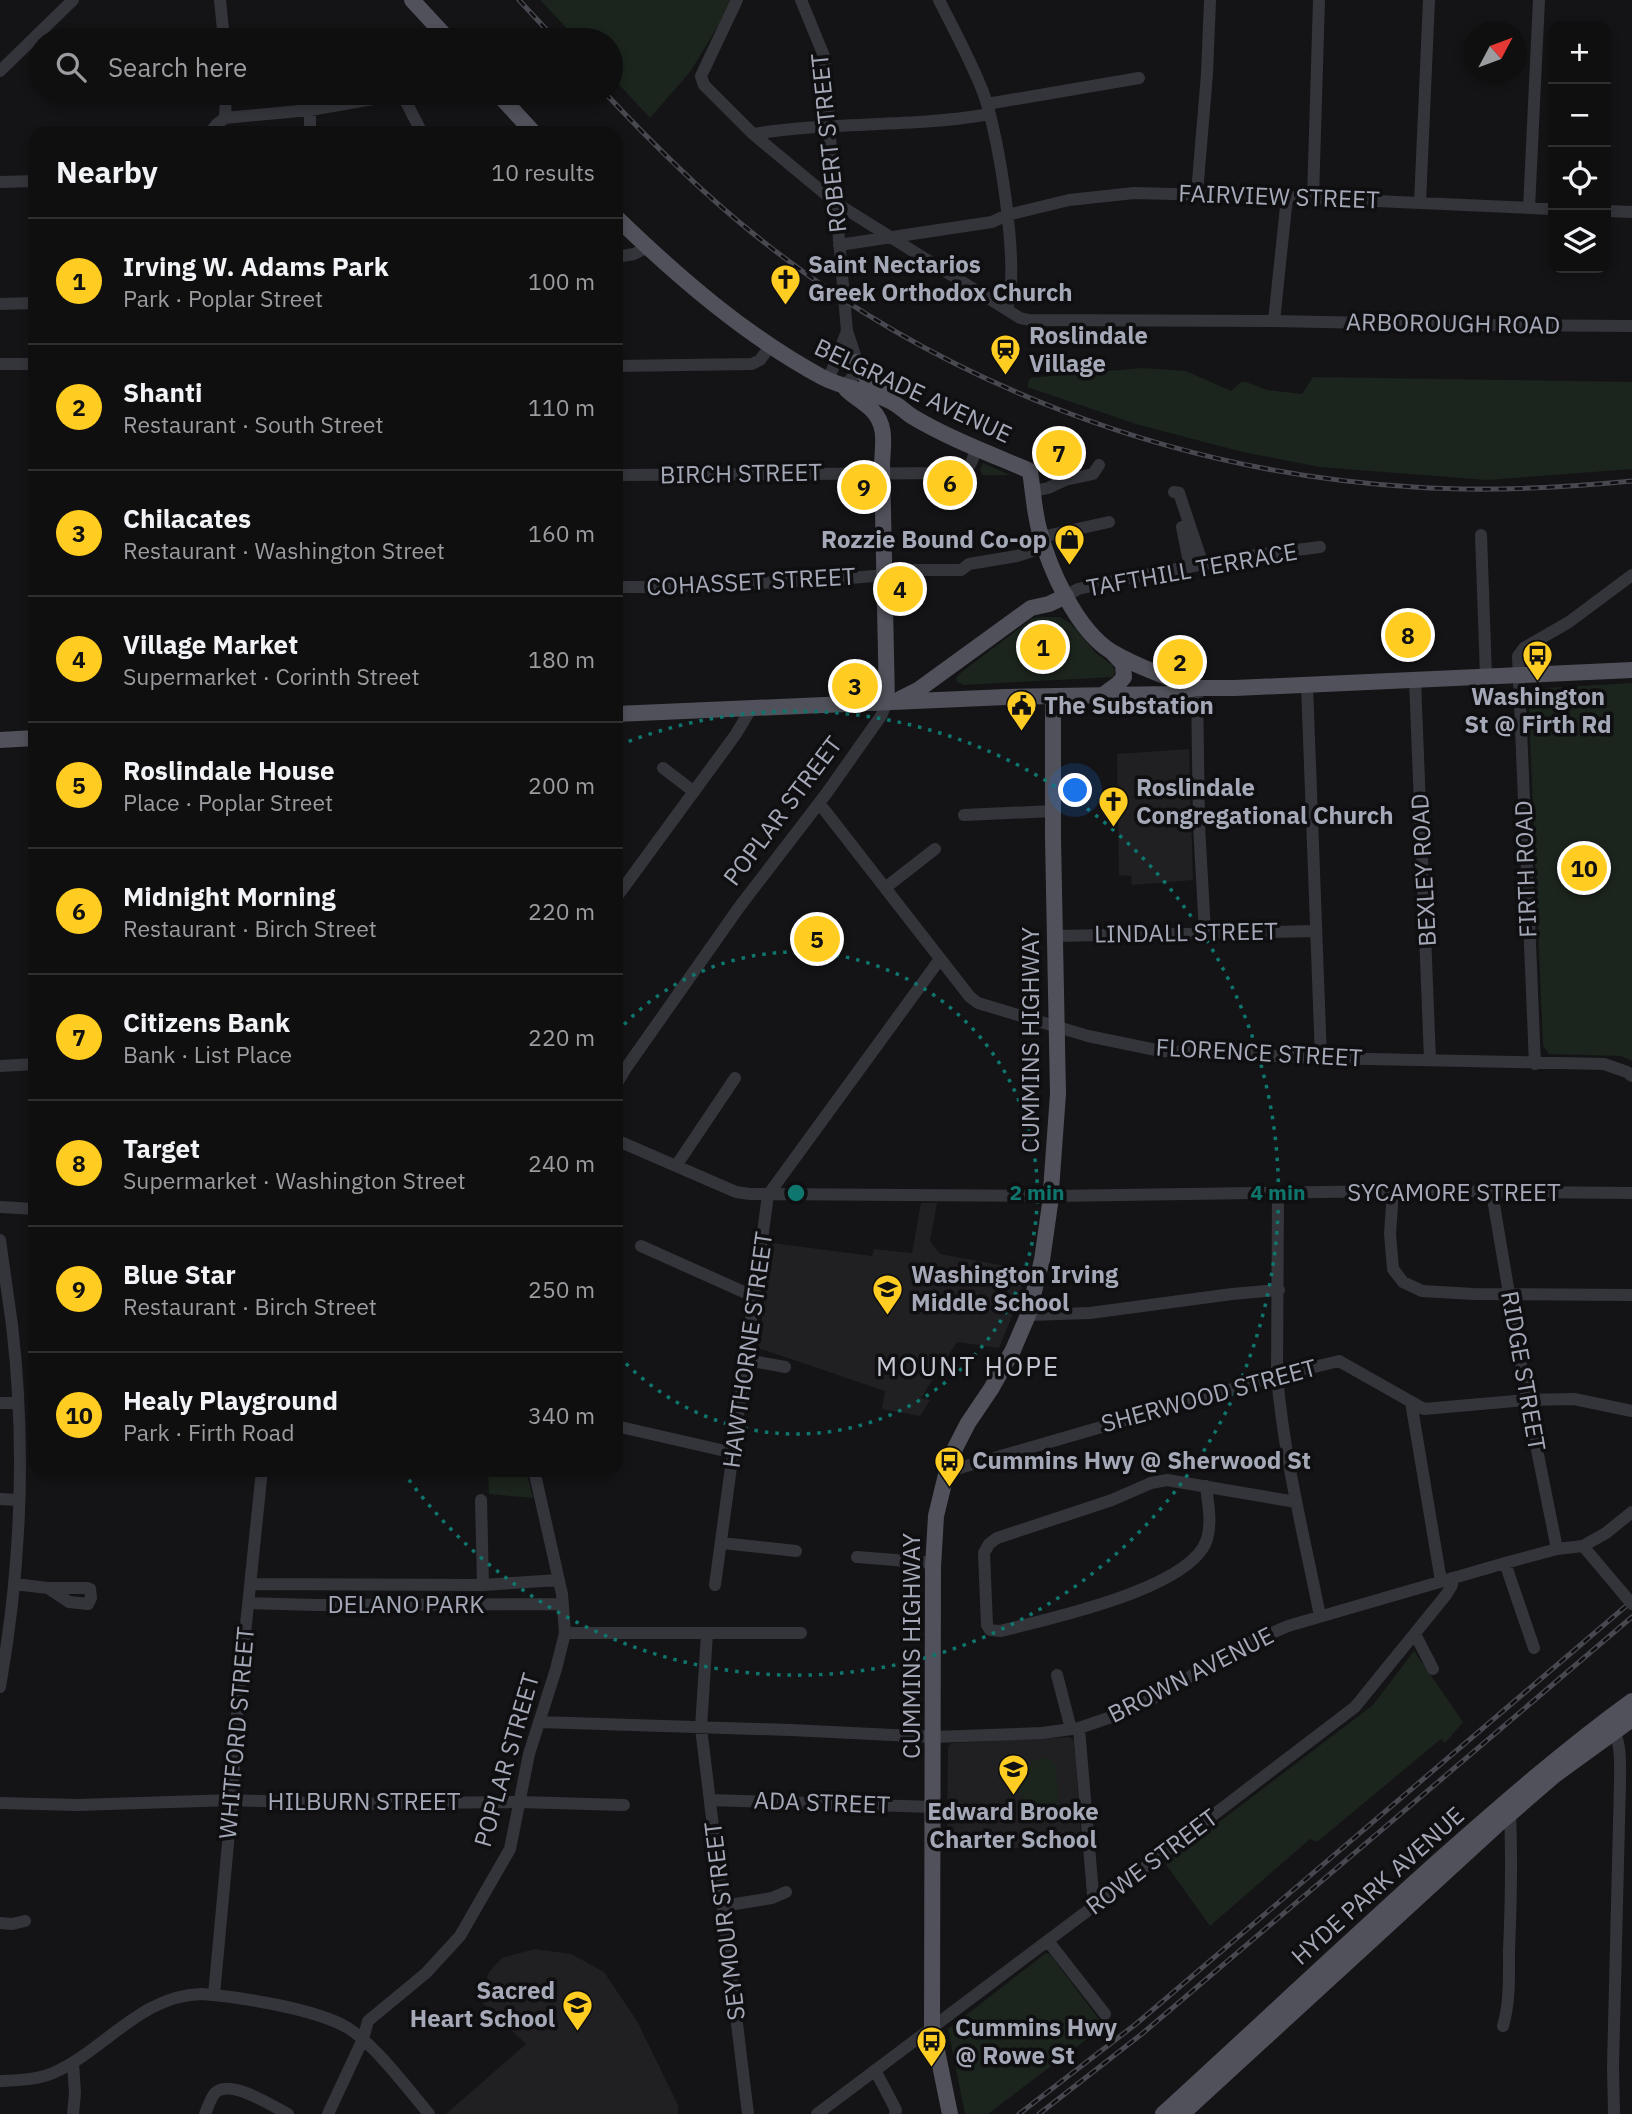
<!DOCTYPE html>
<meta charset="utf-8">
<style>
:root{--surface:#0f0f10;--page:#1d1d1e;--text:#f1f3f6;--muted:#9b9c9f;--line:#2f2f30;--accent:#ffcd22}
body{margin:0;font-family:"IBM Plex Sans",sans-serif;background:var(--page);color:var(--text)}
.controls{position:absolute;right:21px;top:21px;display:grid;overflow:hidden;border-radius:14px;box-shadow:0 4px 10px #0003}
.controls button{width:63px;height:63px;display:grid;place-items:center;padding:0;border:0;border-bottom:2px solid var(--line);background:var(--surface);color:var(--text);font:35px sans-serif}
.compass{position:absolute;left:1464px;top:21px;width:63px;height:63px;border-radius:50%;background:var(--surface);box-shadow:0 4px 10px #0003;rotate:49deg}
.you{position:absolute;left:1076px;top:791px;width:24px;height:24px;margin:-18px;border:5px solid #fff;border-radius:50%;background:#1a73e8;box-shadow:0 0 0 10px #1a73e833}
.badge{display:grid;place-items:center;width:46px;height:46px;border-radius:50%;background:var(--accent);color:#111;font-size:23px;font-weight:700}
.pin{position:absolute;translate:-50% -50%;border:4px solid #fff;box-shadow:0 2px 7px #0006}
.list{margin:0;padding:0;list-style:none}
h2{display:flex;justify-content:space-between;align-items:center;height:91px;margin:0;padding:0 28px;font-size:30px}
h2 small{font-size:23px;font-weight:400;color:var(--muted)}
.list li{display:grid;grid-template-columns:46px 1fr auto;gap:21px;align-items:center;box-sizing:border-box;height:126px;padding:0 28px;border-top:2px solid var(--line)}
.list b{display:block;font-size:26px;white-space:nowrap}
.list p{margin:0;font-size:23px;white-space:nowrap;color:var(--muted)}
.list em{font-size:23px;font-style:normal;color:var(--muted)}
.icon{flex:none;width:38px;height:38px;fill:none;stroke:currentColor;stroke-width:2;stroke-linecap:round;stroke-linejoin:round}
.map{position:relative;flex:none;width:1632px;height:2114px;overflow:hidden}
.search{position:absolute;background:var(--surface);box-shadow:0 4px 10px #0003;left:28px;top:28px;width:595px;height:77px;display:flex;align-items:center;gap:18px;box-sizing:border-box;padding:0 24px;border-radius:38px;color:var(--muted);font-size:26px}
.panel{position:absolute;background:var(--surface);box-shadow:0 4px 10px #0003;left:28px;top:126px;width:595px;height:1351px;border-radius:21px}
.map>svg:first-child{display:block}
.built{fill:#202023}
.green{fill:#1b241d}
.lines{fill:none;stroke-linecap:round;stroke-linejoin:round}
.minor{stroke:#34353b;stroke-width:12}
.major{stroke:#50515a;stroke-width:16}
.rail-casing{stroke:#474850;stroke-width:5}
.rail{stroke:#0f0f11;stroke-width:2.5;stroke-dasharray:8;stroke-linecap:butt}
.minor-bridge{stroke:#34353b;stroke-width:12}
.ring{fill:none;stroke:#0f766e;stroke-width:3.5;stroke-dasharray:3.5 7}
.labels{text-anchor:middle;stroke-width:7;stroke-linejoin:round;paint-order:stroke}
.street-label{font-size:24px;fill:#a4a8b7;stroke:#0f0f11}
.poi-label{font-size:24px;font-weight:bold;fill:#a4a8b7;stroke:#0f0f11;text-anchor:start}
.neighbourhood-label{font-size:26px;letter-spacing:2px;fill:#c5c8d3;stroke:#0f0f11}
.centre{fill:#0f766e;stroke:#0f0f11;stroke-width:3.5}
.ring-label{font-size:21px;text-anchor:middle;font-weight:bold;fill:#0f766e;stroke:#0f0f11;stroke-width:7;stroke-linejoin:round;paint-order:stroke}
</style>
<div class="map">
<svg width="1632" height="2114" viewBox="0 0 1632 2114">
<rect width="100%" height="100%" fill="#141416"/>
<path class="built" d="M1189,749L1193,880L1132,885L1131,876L1119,875L1117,754Z
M921,1203H937L930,1241L940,1254L1027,1270L1017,1304L999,1348L957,1342L921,1398L930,1400L920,1416L882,1409L885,1391L758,1348L772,1243L872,1256L874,1249L912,1253Z
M1069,1737L1074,1740L1082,1848H947L948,1747L951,1743Z
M535,1949L571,1954L604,1972L637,2021L678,2105V2114H446L526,2044L479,2000L489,1972L502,1958Z"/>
<path class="green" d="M540,0H734L690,72L650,118L611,76V40H578Z
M1142,368L1186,371L1231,391L1241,382H1246L1267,390L1302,394L1313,377L1632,382V469L1487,480L1319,467L1243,452L1139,425L1027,387L1030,378Z
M983,463L1010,475H982L980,470Z
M1040,617H1060L1070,623L1097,654L1112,665L1115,671L1113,677L964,685L957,682L956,678L959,674L1033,618Z
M1632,683V1061L1621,1056L1549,1054L1543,1046L1528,689Z
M488,1470H526L533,1498L489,1494Z
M1414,1651L1463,1722L1445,1743L1441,1739L1317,1842L1310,1839L1210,1926L1165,1863L1373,1705Z
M1044,1757L1051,1759L1056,1766L1059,1811H1022L1023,1798L1020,1797V1777L1033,1761Z
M1046,1953L1050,1954L1104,2026L988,2114H965L948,2029Z"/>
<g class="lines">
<path class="minor" d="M220,0L224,40
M737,0L701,76L704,85L753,134L836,203L1020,318L1029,320L1274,321L1287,197
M801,0L824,56L828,86L829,126L847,331L858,364L855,374L844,387
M939,0C954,30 971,61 983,92C999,134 1020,268 1007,309
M0,71L73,0
M404,93L402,94L422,133
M987,104L1139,78
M225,118L310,110L402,94
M210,133L216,125L225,118L226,93
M310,133V110
M753,134C831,121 912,128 990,114
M0,182L35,181
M1197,193L1207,74L1210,0
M1313,198L1319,0
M1420,203L1429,0
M1529,208L1539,0
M1606,211L1632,212
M839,245L992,222L1007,215L1069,200L1134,193L1287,197L1553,209
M616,257L634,254L648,247
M0,304L35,303
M1274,321L1466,325L1632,326
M0,364H35
M616,366L752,364L760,360L771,345
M828,381L847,331
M616,475L955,473C972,471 972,461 976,447
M1034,491L1048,488L1065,480L1093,474L1099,465
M1174,492L1179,493L1203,565
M1182,527L1190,567
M1481,535L1486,676
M1041,537L1109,522
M616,587H662L826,580L886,575L898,570H961L969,564L1017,556L1045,547
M1066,596L1078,589L1118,580L1242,557L1320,547
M1415,680L1430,1060
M1307,685L1321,1058
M1197,688L1199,825L1205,932
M663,768L693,791
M819,803L970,997L978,1003L1088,1036L1161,1051L1321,1058L1604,1064L1627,1072L1632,1076
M964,815L1054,811
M885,888L935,849
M616,898L736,734L752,707
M1055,936L1316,931
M1535,1064L1518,656L1524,648L1569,622L1632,575
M0,1066L35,1064
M616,1085L626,1068L740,906L826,794L881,716L887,702
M616,1140L736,1192L750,1194L1051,1196L1393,1191L1632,1193
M676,1166L735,1078
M1393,1191L1390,1234L1393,1269L1403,1282L1422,1291L1473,1294L1632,1295
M1492,1193L1527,1400L1557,1549
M1278,1194L1277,1376C1284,1457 1304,1536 1320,1616
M0,1207L35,1209
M0,1240C4,1268 8,1296 12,1325C26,1445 21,1568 0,1687
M641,1246L755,1297
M1028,1315L1090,1313L1232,1294L1279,1290
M747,1360L785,1367
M1411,1402L1441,1581
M0,1403H18
M616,1426L734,1453
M946,1472L1277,1376L1339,1361L1424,1409L1527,1400L1574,1399L1632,1411
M1206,1486C1208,1503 1212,1522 1207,1539C1192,1589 1047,1619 1001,1631L990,1630L987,1625L984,1553L989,1544L997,1538L1112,1500L1151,1483L1167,1480L1296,1502
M0,1499L19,1500
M481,1500L483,1585
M722,1543L796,1551
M1583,1546L1621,1591
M857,1557L933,1563
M1505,1563L1534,1648
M14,1584L48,1588H87L90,1589L91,1598L88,1604L69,1602L48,1588
M251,1584L483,1585L559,1580
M715,1585L768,1195L940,959
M249,1603L316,1605L563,1604
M565,1633H801
M707,1633L701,1728L748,2114
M1415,1634L1433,1669
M1057,1675L1071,1729
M539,1722L791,1730L933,1737L1042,1733L1079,1728L1126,1712L1152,1699L1242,1646L1288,1626L1505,1563L1557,1549L1583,1546L1606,1533L1632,1512
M1610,1725C1622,1740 1620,1763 1620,1782L1613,2066L1614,2114
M1079,1728L1094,1906
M711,1800L934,1807
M0,1803L78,1805L232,1800L341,1804L518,1802L624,1805
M723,1906L772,1898L786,1892
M0,1923L12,1924L25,1921
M1048,1941L1105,2014
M214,1995L232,1800L238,1702L262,1470
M1503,2026C1510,2002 1509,1976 1509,1951C1511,1905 1512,1860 1510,1814L1507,1811
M73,2063L75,2093L73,2114
M875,2070L896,2110L895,2114
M0,2081C18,2080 36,2080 53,2073C105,2050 141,1995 202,1994C240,1997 317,2009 348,2028C375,2045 408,2089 429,2114
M205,2114C208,2107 210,2099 215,2093C230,2078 272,2106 288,2114
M328,2114L363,2039L368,2021L426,1973L460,1936L510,1849L529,1754L556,1669L565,1633L562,1594L534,1470
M817,2114L1094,1906L1355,1707L1446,1595L1452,1585V1578"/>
<path class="major" d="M412,0L449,40
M497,93L534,133
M616,217C678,277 746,336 822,377C844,389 870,390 892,402C900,406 906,413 913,417C950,439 991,454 1030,471C1033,490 1034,510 1039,529C1049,568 1076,630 1112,652C1138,667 1169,678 1197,688
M857,362L866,377L886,397
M846,389C854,397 864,402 872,410C887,425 883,444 882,464L887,702
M1103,695L1118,684L1124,677L1123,664L1112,652
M900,699L918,690L1031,608L1049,604L1066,596
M616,714L1006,697L1168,694L1197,688H1235L1632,670
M0,740L35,738
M950,2114L932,2026L933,1567L936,1516L950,1458L968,1423L991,1389L1013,1350L1028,1315L1042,1260L1050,1204L1058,1094L1053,838V696
M1163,2114C1257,2028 1349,1941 1444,1856C1505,1802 1566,1749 1632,1701
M1182,2114L1496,1826L1555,1775L1632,1719"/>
<defs>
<path id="rail" d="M519,0L556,40
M605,93C651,142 698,189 750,231C936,383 1175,473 1414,487C1487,492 1560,488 1632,481
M1019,2114L1136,2024L1632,1601
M1039,2114L1143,2033L1632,1617"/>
</defs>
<use href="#rail" class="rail-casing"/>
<use href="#rail" class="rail"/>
<path class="minor-bridge" d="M1621,1591L1632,1604"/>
</g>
<g class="ring">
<path d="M617 1032A241 241 0 1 1 617 1354"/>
<path d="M619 745A482 482 0 1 1 404 1473"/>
</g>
<defs>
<symbol id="church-pin" viewBox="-11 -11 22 30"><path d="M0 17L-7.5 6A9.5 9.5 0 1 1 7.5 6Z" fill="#ffcd22" stroke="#0f0f11"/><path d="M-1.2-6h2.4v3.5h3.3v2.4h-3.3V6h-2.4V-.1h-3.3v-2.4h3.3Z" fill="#111"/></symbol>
<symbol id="station-pin" viewBox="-11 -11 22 30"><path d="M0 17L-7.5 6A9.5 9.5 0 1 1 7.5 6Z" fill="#ffcd22" stroke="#0f0f11"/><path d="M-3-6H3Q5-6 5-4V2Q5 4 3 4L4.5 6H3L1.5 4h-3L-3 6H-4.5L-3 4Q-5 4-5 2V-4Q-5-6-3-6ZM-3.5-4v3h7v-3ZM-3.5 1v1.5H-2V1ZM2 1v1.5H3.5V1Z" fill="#111"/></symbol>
<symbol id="shop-pin" viewBox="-11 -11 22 30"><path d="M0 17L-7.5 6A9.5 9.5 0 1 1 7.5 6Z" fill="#ffcd22" stroke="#0f0f11"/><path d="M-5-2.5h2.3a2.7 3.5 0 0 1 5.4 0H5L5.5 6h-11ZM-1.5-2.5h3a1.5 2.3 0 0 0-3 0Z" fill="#111"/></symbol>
<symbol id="bus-pin" viewBox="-11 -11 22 30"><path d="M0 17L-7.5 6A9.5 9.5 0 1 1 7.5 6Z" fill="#ffcd22" stroke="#0f0f11"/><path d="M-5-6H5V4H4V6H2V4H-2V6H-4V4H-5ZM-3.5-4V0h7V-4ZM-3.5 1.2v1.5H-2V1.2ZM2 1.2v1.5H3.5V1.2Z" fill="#111"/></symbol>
<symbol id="civic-pin" viewBox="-11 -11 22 30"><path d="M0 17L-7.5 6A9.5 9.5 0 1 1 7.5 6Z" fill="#ffcd22" stroke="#0f0f11"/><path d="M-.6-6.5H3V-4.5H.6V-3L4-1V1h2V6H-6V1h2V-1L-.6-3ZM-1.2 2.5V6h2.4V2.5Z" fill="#111"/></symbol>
<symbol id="school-pin" viewBox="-11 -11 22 30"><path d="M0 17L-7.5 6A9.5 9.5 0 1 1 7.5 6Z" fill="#ffcd22" stroke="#0f0f11"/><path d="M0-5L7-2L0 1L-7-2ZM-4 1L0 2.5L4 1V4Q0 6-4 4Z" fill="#111"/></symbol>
</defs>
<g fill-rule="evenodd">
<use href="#church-pin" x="768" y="262" width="35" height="47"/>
<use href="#station-pin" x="988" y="332" width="35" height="47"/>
<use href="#shop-pin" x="1052" y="522" width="35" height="47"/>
<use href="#bus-pin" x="1520" y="638" width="35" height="47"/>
<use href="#civic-pin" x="1004" y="688" width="35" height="47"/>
<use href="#church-pin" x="1096" y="784" width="35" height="47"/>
<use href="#school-pin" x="870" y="1272" width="35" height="47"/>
<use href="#bus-pin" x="932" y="1444" width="35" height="47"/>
<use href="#school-pin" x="996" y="1752" width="35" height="47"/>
<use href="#school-pin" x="560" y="1988" width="35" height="47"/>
<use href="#bus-pin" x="914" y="2024" width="35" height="47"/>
</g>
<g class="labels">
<g class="street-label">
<text transform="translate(829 143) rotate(-96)" y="8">ROBERT STREET</text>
<text transform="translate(1279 197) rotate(2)" y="8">FAIRVIEW STREET</text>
<text transform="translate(1453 324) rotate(1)" y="8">ARBOROUGH ROAD</text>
<text transform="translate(913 391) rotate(25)" y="8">BELGRADE AVENUE</text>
<text transform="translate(741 474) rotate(-1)" y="8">BIRCH STREET</text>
<text transform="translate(1192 570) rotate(-10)" y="8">TAFTHILL TERRACE</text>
<text transform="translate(751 582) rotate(-3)" y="8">COHASSET STREET</text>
<text transform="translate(783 811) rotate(-53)" y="8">POPLAR STREET</text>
<text transform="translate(1526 869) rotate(-92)" y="8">FIRTH ROAD</text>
<text transform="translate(1424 870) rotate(-93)" y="8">BEXLEY ROAD</text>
<text transform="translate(1186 933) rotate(-1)" y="8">LINDALL STREET</text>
<text transform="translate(1031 1040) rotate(-90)" y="8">CUMMINS HIGHWAY</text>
<text transform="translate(1259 1053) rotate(3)" y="8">FLORENCE STREET</text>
<text x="1454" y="1201">SYCAMORE STREET</text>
<text transform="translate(748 1350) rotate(-82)" y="8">HAWTHORNE STREET</text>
<text transform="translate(1523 1371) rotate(80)" y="8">RIDGE STREET</text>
<text transform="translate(1209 1396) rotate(-15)" y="8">SHERWOOD STREET</text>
<text x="406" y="1613">DELANO PARK</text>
<text transform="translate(912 1646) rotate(-90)" y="8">CUMMINS HIGHWAY</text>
<text transform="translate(1191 1675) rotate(-27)" y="8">BROWN AVENUE</text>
<text transform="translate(237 1733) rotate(-85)" y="8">WHITFORD STREET</text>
<text transform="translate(507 1760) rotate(-74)" y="8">POPLAR STREET</text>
<text x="364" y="1810">HILBURN STREET</text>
<text transform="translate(822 1803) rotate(2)" y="8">ADA STREET</text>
<text transform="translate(1152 1862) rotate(-37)" y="8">ROWE STREET</text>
<text transform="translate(1378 1886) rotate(-42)" y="8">HYDE PARK AVENUE</text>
<text transform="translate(725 1921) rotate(-97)" y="8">SEYMOUR STREET</text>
</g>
<g class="poi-label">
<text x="808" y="273">Saint Nectarios<tspan x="808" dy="28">Greek Orthodox Church</tspan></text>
<text x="1029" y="344">Roslindale<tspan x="1029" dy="28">Village</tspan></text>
<text x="1047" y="548" text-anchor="end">Rozzie Bound Co-op</text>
<text x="1538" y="705" text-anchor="middle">Washington<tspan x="1538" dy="28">St @ Firth Rd</tspan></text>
<text x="1044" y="714">The Substation</text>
<text x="1136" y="796">Roslindale<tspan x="1136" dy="28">Congregational Church</tspan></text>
<text x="911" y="1283">Washington Irving<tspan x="911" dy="28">Middle School</tspan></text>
<text x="972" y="1469">Cummins Hwy @ Sherwood St</text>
<text x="1013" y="1820" text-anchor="middle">Edward Brooke<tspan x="1013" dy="28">Charter School</tspan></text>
<text x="555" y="1999" text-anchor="end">Sacred<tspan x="555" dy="28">Heart School</tspan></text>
<text x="955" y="2036">Cummins Hwy<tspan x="955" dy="28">@ Rowe St</tspan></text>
</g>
<g class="neighbourhood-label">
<text x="968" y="1376">MOUNT HOPE</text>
</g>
</g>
<circle cx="796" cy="1193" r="10" class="centre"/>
<g class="ring-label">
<text x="1037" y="1200">2 min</text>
<text x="1278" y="1200">4 min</text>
</g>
</svg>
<div class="controls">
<button>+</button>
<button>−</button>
<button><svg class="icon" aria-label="locate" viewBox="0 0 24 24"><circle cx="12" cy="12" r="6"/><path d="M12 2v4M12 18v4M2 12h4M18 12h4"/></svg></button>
<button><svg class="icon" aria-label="layers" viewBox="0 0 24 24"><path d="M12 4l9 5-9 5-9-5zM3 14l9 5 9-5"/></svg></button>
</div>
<svg class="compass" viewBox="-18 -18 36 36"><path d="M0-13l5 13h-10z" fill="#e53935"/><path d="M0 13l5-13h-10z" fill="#9b9c9f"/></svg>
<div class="you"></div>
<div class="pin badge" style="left:1043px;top:647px">1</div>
<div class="pin badge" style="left:1180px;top:662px">2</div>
<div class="pin badge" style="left:855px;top:686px">3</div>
<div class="pin badge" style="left:900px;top:589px">4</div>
<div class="pin badge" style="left:817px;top:939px">5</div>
<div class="pin badge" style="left:950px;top:483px">6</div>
<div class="pin badge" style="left:1059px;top:453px">7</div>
<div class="pin badge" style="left:1408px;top:635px">8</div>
<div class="pin badge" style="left:864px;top:487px">9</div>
<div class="pin badge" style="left:1584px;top:868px">10</div>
<div class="search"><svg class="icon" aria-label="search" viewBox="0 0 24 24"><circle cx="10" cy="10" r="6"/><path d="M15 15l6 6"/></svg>Search here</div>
<section class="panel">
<h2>Nearby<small>10 results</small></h2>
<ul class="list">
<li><span class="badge">1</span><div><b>Irving W. Adams Park</b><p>Park · Poplar Street</p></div><em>100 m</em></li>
<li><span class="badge">2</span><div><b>Shanti</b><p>Restaurant · South Street</p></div><em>110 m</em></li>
<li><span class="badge">3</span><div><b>Chilacates</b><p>Restaurant · Washington Street</p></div><em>160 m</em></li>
<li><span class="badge">4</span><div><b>Village Market</b><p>Supermarket · Corinth Street</p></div><em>180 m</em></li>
<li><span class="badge">5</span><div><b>Roslindale House</b><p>Place · Poplar Street</p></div><em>200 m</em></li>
<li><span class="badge">6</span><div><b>Midnight Morning</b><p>Restaurant · Birch Street</p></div><em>220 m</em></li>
<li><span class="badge">7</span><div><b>Citizens Bank</b><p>Bank · List Place</p></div><em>220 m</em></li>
<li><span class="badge">8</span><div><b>Target</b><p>Supermarket · Washington Street</p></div><em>240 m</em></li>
<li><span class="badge">9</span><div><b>Blue Star</b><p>Restaurant · Birch Street</p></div><em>250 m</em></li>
<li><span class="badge">10</span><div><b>Healy Playground</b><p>Park · Firth Road</p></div><em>340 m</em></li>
</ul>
</section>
</div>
